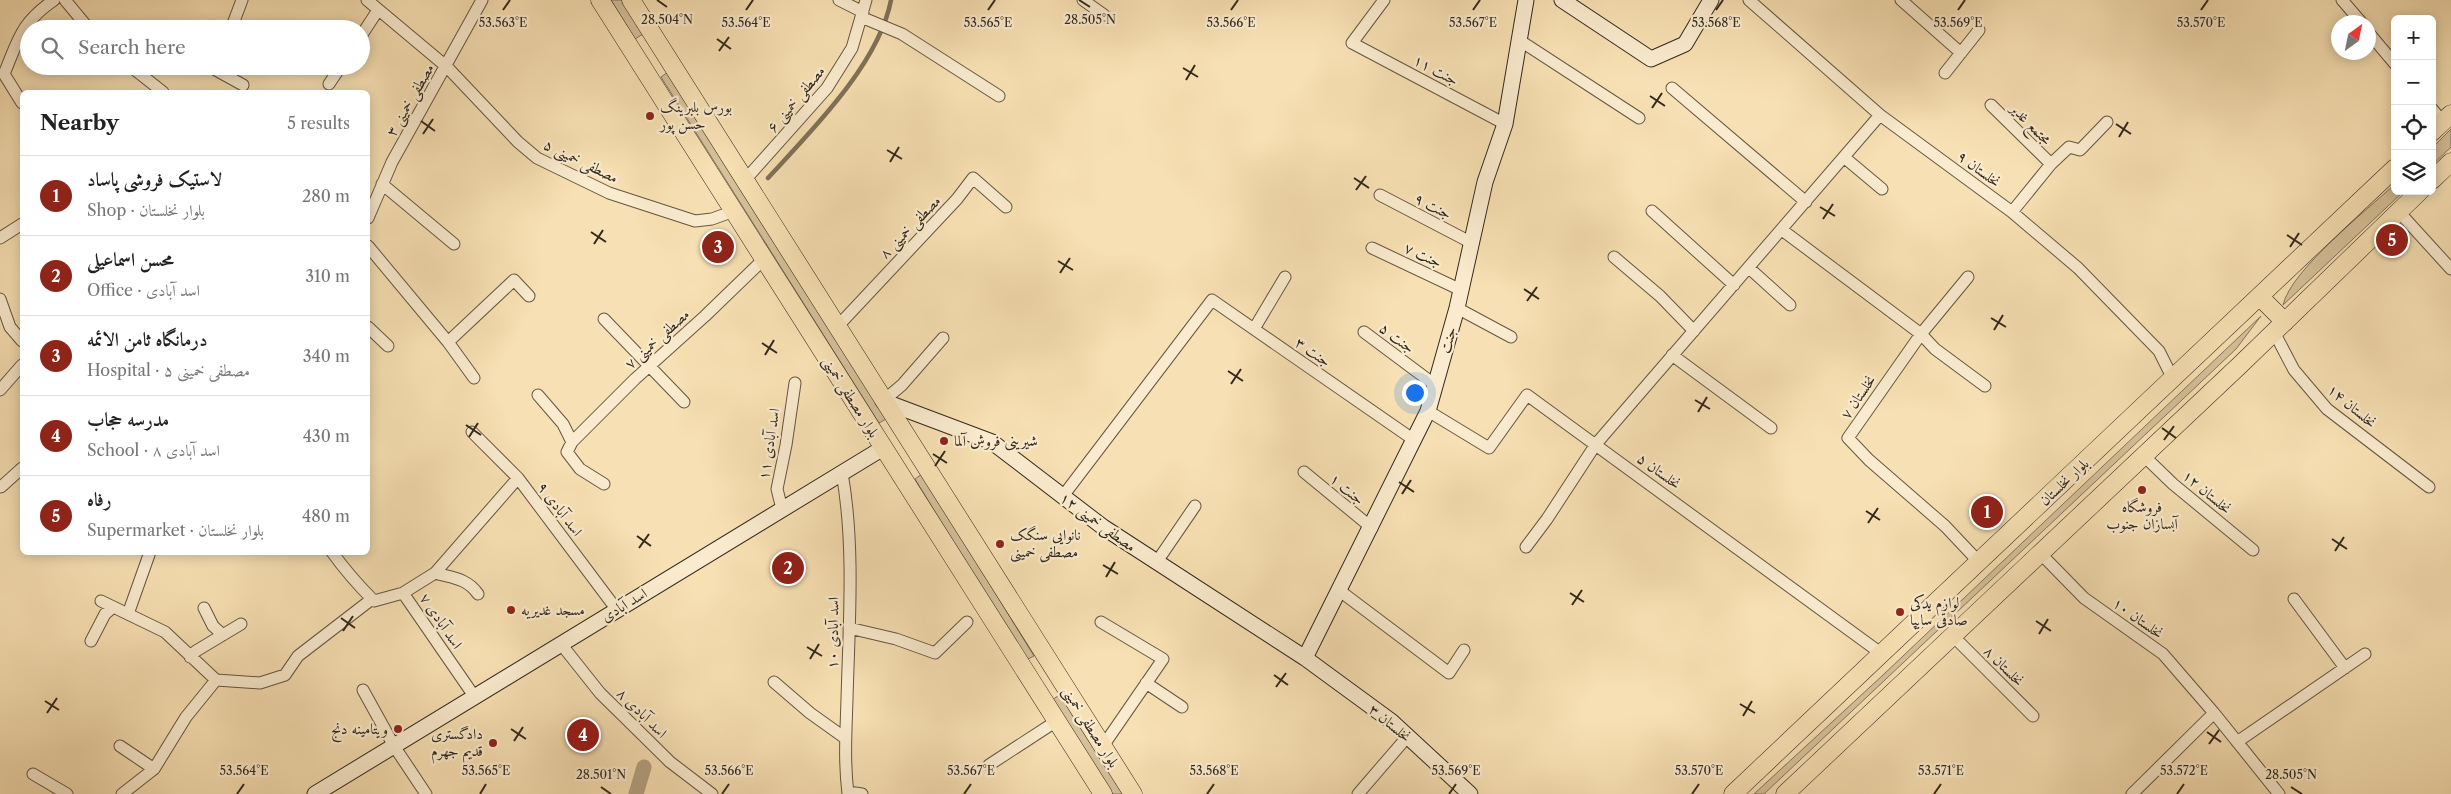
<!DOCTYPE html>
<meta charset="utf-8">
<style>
:root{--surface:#fff;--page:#f2f2f2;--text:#222;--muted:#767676;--line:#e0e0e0;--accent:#8f2418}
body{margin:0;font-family:"Libre Caslon Text",Amiri,serif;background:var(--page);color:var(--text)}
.controls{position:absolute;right:15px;top:15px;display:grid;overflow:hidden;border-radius:8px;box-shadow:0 2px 12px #0003}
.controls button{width:45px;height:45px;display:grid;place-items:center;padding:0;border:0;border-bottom:1px solid var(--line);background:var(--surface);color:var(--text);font:25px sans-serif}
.compass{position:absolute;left:2331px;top:15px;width:45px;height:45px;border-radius:50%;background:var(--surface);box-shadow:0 2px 12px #0003;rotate:33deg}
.you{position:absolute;left:1414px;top:392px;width:18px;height:18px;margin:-12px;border:4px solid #fff;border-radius:50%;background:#1a73e8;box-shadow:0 0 0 8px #1a73e833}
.badge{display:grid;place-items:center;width:32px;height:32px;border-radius:50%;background:var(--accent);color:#fff;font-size:16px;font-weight:700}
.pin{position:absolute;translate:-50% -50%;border:2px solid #fff;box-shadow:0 1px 5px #0006}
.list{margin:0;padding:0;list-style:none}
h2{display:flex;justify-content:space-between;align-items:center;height:65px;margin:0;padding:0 20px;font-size:21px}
h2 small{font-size:16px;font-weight:400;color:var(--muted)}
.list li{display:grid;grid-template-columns:32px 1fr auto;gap:15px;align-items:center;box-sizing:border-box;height:80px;padding:0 20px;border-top:1px solid var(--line)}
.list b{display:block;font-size:19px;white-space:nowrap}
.list p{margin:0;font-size:16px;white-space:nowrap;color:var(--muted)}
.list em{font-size:16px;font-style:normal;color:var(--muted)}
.icon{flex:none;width:28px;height:28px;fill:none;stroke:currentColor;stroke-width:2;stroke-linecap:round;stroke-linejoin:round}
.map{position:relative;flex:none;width:2451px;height:794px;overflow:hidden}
.search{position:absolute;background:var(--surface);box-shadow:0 2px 12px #0003;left:20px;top:20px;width:350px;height:55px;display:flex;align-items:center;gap:12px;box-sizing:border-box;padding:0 18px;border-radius:28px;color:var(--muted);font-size:19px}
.panel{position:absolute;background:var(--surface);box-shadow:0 2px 12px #0003;left:20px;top:90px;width:350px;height:465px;border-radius:8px}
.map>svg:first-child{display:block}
.green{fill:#d6c19a;stroke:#84745c}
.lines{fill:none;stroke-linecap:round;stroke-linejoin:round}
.stream{stroke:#807158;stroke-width:4.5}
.canal{stroke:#b4a180;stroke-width:15}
.street-casing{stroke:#645642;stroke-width:13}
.secondary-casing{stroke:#33281d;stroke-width:17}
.primary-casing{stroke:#33281d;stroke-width:19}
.street{stroke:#faebce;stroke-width:11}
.secondary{stroke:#faebce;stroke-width:15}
.primary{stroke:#f7e0b3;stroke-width:18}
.ticks{fill:none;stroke:#33281d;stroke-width:2}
.poi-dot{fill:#8f2418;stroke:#faebce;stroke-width:2}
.labels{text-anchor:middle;stroke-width:4.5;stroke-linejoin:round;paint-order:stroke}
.street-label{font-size:15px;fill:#33281d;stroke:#faebce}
.poi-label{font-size:15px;fill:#33281d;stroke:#faebce;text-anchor:start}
.ticks-label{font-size:12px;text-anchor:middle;fill:#33281d;stroke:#faebce;stroke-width:4.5;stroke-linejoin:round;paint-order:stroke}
</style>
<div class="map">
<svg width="2451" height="794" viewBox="0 0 2451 794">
<rect width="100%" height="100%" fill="#f7e0b3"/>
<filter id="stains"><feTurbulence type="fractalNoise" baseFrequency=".004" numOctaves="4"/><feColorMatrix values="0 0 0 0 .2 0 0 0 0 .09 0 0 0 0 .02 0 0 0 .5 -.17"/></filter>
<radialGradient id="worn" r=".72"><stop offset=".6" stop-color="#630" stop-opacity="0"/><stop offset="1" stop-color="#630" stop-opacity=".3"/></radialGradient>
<path class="green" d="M611,0H622L643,34L635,39Z
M668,72L886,419L879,423L661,77Z
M2451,129V147L2432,165V148Z
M2395,184V191H2404L2283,305C2291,270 2366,211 2395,184Z
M2261,316L2236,349L1764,794H1754L1883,675Z
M922,474L1034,656L1026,660L915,479Z
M1060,695L1123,794H1113L1053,699Z"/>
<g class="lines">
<path class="stream" d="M768,178C811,131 879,64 891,0"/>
<path class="canal" d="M636,794L644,767"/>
<defs>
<path id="street" d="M65,0L89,29
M367,0L447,67L518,142L537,158L609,193L695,221L712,219L734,211
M839,0L863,12
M1083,0L1104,15
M1384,0L1352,43L1505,124
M1749,0L1880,115L2012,212L2078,268L2159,351L2173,379
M1901,0L1961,53
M2342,0L2361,22
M861,17L902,34L999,96
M231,29L242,0
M2368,32L2395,64
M361,36L378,10
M1519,40L1639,118
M130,66L163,92
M215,66L214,69L243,85
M1945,73L1979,30
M329,84L341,66
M1672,88L1806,202
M22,103L4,74C19,38 21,23 54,0
M1991,105L2051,164
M2432,109L2443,122
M1845,158L1882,189
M745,180L827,88L852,48L866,0
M382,184L454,244
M1380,195L1472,243
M1652,211L1734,285
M2012,212L2051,164L2069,147L2080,150L2107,122
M2399,212L2451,269
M368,218L392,162L482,0
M1782,230L1921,334L1935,349L1985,386
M0,238L22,224
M368,246L448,342L514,280L529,296
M1372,248L1461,290
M1614,257L1660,296L1694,331
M1749,268L1790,305
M1968,277L1921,334L1848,438L1869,460L1945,526L1979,562
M0,299L10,327L22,341
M1457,308L1511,337
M604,319L684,402
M368,327L388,346
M837,327L957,199L973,178L1006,207
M1254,329L1285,277
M1364,332L1435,385
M2274,332L2294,370L2327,409L2429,487
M448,342L474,378
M1672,355L1771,428
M0,390L22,365
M538,395L563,424L572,442
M883,401L902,385L943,338
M1428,411L1489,448L1527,395L1882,654
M472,432L518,478L617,610
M2144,456L2173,484L2253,550
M1304,472L1372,528
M842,473C855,545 849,625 847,699C846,732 844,761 848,794
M604,484L580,469L567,452L572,442L635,379L705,316L764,259
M1,487L22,468
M1063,496L1212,300L1414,440
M782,509L777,489L786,445L795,383
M1526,547L1547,519L1596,444L1880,115
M332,552C345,570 359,586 374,601L403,593L435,573L518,478
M2040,553L2084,598L2163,654L2214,713L2279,794
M1156,563L1195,506
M435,573C452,578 467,578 478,594
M1340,591L1449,673L1464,650
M403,593L474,696
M2294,599L2345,668
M101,601L165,632L216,680L260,683L285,675L298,656L372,599
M204,608L213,626L223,635
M128,614L150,552
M1101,622L1163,659L1103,746
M849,628L896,639L935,653L967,622
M1953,636L2033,716
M91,641L105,614L113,607
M561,644L600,693L670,762L712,794
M190,657L196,651L241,624
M774,682L810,713L845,738
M1146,683L1182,707
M363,690L394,746L426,794
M2237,742L2365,654
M120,746L154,769
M989,765L1055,722
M33,774L67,794
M848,792L862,794
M122,794L154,769L186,717L216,680
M1358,794L1408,736
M2132,794L2214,713"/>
<path id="secondary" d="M1562,0L1651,59L1685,44L1711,0
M883,401L992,442L1103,527L1305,658L1391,721L1470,794
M1305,658L1428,411L1457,308L1485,182L1505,124L1526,0
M315,794L883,448"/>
<path id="primary" d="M600,0L1103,794
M631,0L1133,794
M2432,132L2451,114
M2432,180L2451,162
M2260,297L2285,322
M1733,794L2395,168
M1785,794L2241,364L2420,191"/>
</defs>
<use href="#street" class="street-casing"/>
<use href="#secondary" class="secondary-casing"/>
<use href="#primary" class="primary-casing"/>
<use href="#street" class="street"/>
<use href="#secondary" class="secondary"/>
<use href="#primary" class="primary"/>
</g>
<path class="ticks" d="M657,0L667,7M1079,0L1090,7M503,10L510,0M746,10L753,0M988,10L995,0M1231,10L1238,0M1473,10L1480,0M1716,10L1723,0M1958,10L1965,0M2201,10L2208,0M717,39L731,49M719,51L729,37M1183,68L1198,77M1186,80L1195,65M1650,96L1665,106M1652,108L1662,93M421,121L435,131M2116,124L2131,134M423,134L433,119M2119,137L2128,122M887,150L902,159M890,162L899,147M1354,178L1369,188M1356,190L1366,176M1820,207L1835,216M1823,219L1833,204M591,232L606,242M2287,235L2302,245M594,244L603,230M2290,247L2299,233M1058,261L1073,270M1060,273L1070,258M1524,289L1539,299M1527,301L1537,287M1991,318L2006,327M1994,330L2003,315M762,343L777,353M765,355L774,340M1228,371L1243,381M1231,384L1241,369M1695,400L1710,409M1698,412L1707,397M466,425L481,435M2162,428L2176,438M469,437L478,423M2164,440L2174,426M933,454L947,463M935,466L945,451M1399,482L1414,492M1402,494L1411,480M1866,511L1880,520M1868,523L1878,508M637,536L651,546M2332,539L2347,549M639,548L649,534M2335,551L2344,537M1103,565L1118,574M1106,577L1115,562M1570,593L1584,602M1572,605L1582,590M341,618L355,628M2036,621L2051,631M343,631L353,616M2039,634L2048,619M807,647L822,656M810,659L819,644M1274,675L1288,685M1276,687L1286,673M45,701L59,710M1740,704L1755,713M47,713L57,698M1743,716L1752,701M511,729L526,739M2207,732L2221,742M514,741L523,727M2209,744L2219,730M601,787L611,794M2291,787L2302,794M237,794L244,784M480,794L486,784M722,794L729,784M964,794L971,784M1207,794L1214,784M1449,794L1456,784M1692,794L1699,784M1934,794L1941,784M2177,794L2184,784"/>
<g class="poi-dot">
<circle cx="650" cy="116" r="5"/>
<circle cx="944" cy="441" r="5"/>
<circle cx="2142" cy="490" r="5"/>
<circle cx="1000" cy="544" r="5"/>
<circle cx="511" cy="610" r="5"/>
<circle cx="1900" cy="612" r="5"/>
<circle cx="398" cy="729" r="5"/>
<circle cx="493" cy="743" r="5"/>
</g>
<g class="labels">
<g class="street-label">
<text transform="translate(1436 70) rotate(28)" y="5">جنت ۱۱</text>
<text transform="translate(796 99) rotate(-50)" y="5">مصطفی خمینی ۶</text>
<text transform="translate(410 100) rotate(-60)" y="5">مصطفی خمینی ۳</text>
<text transform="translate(2031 124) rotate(45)" y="5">مجتمع غدیر</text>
<text transform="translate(581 161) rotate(26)" y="5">مصطفی خمینی ۵</text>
<text transform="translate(1979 169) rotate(37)" y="5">نخلستان ۹</text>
<text transform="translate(1433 206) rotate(27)" y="5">جنت ۹</text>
<text transform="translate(910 227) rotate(-46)" y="5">مصطفی خمینی ۸</text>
<text transform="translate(1423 255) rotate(25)" y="5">جنت ۷</text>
<text transform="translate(1397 338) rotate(37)" y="5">جنت ۵</text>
<text transform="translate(657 339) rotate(-42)" y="5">مصطفی خمینی ۷</text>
<text transform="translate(1448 340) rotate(-74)" y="5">جنت</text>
<text transform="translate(1313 352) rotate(35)" y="5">جنت ۳</text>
<text transform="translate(851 397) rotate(58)" y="5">بلوار مصطفی خمینی</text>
<text transform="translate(1858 397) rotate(-55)" y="5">نخلستان ۷</text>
<text transform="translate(2352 406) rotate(40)" y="5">نخلستان ۱۴</text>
<text transform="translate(769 444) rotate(-81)" y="5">اسد آبادی ۱۱</text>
<text transform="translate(1659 471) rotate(36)" y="5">نخلستان ۵</text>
<text transform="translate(2064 482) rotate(-43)" y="5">بلوار نخلستان</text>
<text transform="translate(1347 489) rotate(40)" y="5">جنت ۱</text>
<text transform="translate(2207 492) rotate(40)" y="5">نخلستان ۱۲</text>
<text transform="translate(560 509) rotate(53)" y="5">اسد آبادی ۹</text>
<text transform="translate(1098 522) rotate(36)" y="5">مصطفی خمینی ۱۲</text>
<text transform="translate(624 605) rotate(-31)" y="5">اسد آبادی</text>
<text transform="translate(2138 618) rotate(36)" y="5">نخلستان ۱۰</text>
<text transform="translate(441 621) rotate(56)" y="5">اسد آبادی ۷</text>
<text transform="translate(833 633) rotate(-89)" y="5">اسد آبادی ۱۰</text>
<text transform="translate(2004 666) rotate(45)" y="5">نخلستان ۸</text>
<text transform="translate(642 713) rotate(45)" y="5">اسد آبادی ۸</text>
<text transform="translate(1390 723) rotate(40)" y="5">نخلستان ۳</text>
<text transform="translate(1091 727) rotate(58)" y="5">بلوار مصطفی خمینی</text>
</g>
<g class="poi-label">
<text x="660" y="112">بورس بلبرینگ<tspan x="660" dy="17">حسن پور</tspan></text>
<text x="954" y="446">شیرینی فروش آلما</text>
<text x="2142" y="512" text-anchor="middle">فروشگاه<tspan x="2142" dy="17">آبسازان جنوب</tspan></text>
<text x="1010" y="540">نانوایی سنگک<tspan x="1010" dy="17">مصطفی خمینی</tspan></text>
<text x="1910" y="608">لوازم یدکی<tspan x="1910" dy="17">صادقی سایپا</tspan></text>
<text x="521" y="615">مسجد غدیریه</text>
<text x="388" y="734" text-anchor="end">ویتامینه دنج</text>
<text x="483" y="739" text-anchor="end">دادگستری<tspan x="483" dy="17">قدیم جهرم</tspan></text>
</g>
</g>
<g class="ticks-label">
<text x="667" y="24">28.504°N</text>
<text x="1090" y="24">28.505°N</text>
<text x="503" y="27">53.563°E</text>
<text x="746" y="27">53.564°E</text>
<text x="988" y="27">53.565°E</text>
<text x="1231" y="27">53.566°E</text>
<text x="1473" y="27">53.567°E</text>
<text x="1716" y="27">53.568°E</text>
<text x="1958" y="27">53.569°E</text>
<text x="2201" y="27">53.570°E</text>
<text x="244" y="775">53.564°E</text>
<text x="486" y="775">53.565°E</text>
<text x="729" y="775">53.566°E</text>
<text x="971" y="775">53.567°E</text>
<text x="1214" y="775">53.568°E</text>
<text x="1456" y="775">53.569°E</text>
<text x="1699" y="775">53.570°E</text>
<text x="1941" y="775">53.571°E</text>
<text x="2184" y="775">53.572°E</text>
<text x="601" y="779">28.501°N</text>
<text x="2291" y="779">28.505°N</text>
</g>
<rect width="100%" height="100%" filter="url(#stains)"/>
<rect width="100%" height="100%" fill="url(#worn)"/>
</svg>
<div class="controls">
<button>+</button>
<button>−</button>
<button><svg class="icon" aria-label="locate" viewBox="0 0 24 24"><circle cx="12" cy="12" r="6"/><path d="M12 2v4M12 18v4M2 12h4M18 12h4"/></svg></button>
<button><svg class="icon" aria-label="layers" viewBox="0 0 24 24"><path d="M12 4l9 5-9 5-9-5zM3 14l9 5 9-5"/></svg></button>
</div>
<svg class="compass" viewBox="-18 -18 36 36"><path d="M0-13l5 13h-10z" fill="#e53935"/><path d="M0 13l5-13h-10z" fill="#767676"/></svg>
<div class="you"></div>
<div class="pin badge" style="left:1987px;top:512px">1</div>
<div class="pin badge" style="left:788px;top:568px">2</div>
<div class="pin badge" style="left:718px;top:247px">3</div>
<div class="pin badge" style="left:583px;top:735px">4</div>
<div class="pin badge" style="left:2392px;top:240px">5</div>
<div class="search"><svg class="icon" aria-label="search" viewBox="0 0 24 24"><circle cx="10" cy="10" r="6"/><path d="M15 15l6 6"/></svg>Search here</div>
<section class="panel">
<h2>Nearby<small>5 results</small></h2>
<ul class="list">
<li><span class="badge">1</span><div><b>لاستیک فروشی پاساد</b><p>Shop · بلوار نخلستان</p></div><em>280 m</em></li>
<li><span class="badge">2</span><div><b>محسن اسماعیلی</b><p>Office · اسد آبادی</p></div><em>310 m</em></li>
<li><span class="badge">3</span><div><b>درمانگاه ثامن الائمه</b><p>Hospital · مصطفی خمینی ۵</p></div><em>340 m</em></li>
<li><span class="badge">4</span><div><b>مدرسه حجاب</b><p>School · اسد آبادی ۸</p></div><em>430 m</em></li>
<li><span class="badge">5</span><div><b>رفاه</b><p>Supermarket · بلوار نخلستان</p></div><em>480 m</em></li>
</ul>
</section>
</div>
